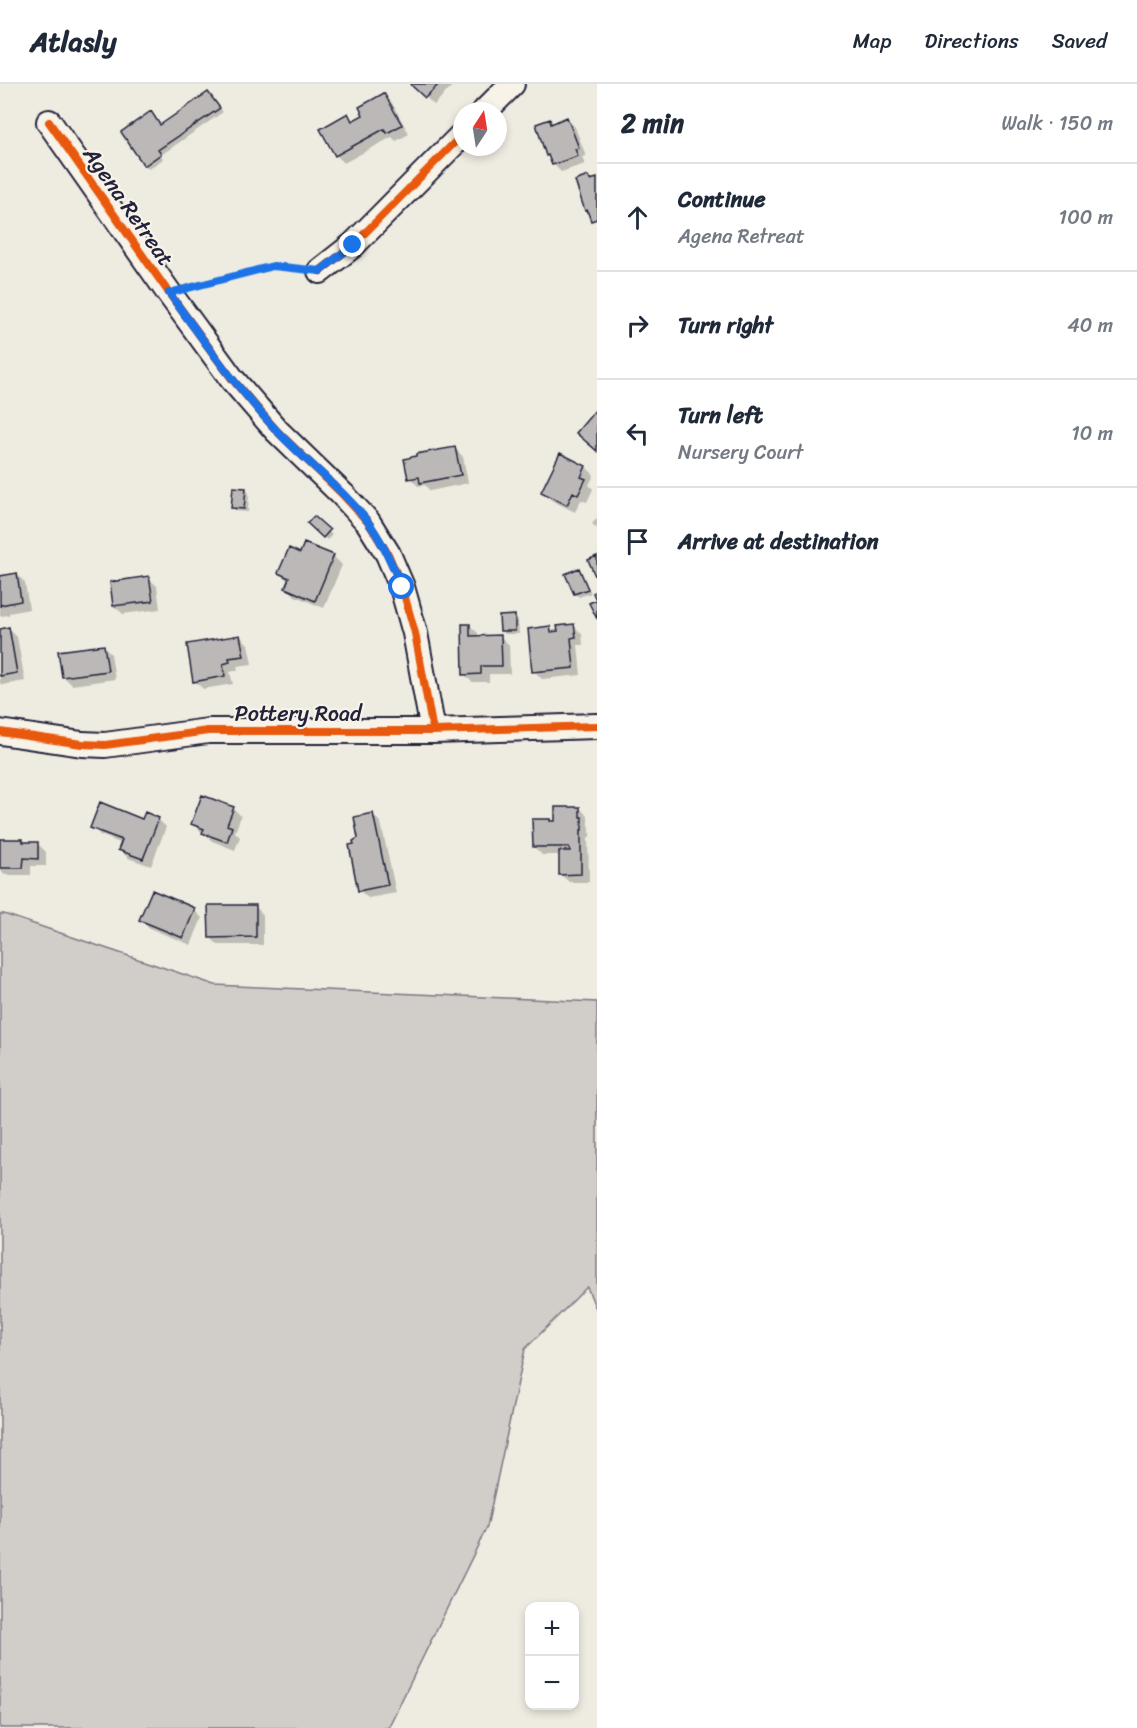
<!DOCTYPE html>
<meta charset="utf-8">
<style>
:root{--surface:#fff;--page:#f2f2f3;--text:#1f2937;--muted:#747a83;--line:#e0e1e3}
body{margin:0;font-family:Sriracha,sans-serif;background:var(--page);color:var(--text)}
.controls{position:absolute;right:18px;bottom:18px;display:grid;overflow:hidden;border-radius:12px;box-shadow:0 3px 9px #0003}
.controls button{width:54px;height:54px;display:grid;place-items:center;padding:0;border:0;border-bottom:2px solid var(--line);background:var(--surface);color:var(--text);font:30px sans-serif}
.compass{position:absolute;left:453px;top:18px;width:54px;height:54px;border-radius:50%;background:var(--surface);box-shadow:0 3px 9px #0003;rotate:12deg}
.stop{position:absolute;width:18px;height:18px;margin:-14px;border:4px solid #1a73e8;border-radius:50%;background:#fff}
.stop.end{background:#1a73e8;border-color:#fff;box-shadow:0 2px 6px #0008}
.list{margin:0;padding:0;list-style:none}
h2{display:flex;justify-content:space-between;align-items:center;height:78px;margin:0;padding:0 24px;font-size:26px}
h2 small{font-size:20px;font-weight:400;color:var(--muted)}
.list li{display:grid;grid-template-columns:39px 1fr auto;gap:18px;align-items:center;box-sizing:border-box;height:108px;padding:0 24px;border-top:2px solid var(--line)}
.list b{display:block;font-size:22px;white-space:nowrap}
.list p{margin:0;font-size:20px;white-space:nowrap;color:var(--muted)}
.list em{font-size:20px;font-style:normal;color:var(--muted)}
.icon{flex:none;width:33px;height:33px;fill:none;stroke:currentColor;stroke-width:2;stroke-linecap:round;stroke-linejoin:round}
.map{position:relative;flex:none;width:597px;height:1644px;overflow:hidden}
header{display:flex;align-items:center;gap:36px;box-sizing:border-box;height:84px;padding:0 30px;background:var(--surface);border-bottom:2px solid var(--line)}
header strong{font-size:28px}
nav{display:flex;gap:33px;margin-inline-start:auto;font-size:21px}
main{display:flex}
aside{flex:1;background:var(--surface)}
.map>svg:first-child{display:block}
.green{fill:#d1cdc9;stroke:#7a7882;stroke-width:1.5}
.shadow{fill:#0003}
.building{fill:#bbb8b7;stroke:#22223b;stroke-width:1.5}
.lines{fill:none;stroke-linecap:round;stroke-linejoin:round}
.street-casing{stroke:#22223b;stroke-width:28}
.path{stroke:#22223b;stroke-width:4;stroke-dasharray:1.5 4.5;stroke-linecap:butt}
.street{stroke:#f7f3e8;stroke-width:24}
.cycleway-casing{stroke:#f7f3e8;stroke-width:11}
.cycleway{stroke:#e8590c;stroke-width:8}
.route{stroke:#1a73e8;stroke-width:8}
.labels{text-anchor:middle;stroke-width:4.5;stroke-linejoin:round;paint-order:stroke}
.street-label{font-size:22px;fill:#22223b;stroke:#f7f3e8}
</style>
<header>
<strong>Atlasly</strong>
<nav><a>Map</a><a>Directions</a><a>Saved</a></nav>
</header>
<main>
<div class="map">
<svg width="597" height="1644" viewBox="0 0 597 1644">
<rect width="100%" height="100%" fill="#eeebe1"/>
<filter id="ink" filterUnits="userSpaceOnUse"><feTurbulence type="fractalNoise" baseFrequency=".0167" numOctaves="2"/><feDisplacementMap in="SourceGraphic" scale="12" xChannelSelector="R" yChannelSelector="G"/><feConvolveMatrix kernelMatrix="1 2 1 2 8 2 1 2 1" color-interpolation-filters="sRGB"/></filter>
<g filter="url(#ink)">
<path class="green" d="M0,830H4L215,901L597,918V1227L587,1203L525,1265L487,1443L388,1644H0Z"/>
<path class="shadow" d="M414,0H454L434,21L413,1Z
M208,10L223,28L161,71L163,75L149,85L145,81L161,42Z
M384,11L392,19L409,50L396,57L392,53L344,79L336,71L348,31L355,38L365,32Z
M567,35L575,43L586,72L582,73L585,80L561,88L553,80L548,71L538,41L549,37L553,41Z
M455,364L463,373L468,399L430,407L425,401L418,402L410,394Z
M586,383L594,391L589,401L593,405L587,418L581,416L575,428L551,416L543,408Z
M246,405L249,409L248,428L236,427L233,424Z
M314,434L332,451L327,456L309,439Z
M597,434V444L592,440Z
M305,461L334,473L342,481L324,524L295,512L287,503L289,498L280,489L301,471Z
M579,486L582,490L591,509L579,513L575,510L567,491Z
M17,490L25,499L29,525L9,529V531L0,532V493Z
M148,494L157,502L160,525L123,530L114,522Z
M514,532L518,536L519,550H505L501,547Z
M469,541L478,549V554L501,553L509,561L510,590H489V598H472L464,590Z
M574,542L582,550L583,561H578L581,591L542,595L534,587L550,544L554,549Z
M9,545L17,553L25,597L2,601L0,599V546Z
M240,552L248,560L252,580L237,582L238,586L230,588L233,600L203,605L195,597Z
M103,562L111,570L115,595L72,601L64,593Z
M233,724L241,732L235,748L240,753L235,766L212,757L193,740Z
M580,724L588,733V741L590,743V753H588L589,798H569L560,790V771H542L534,763L552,739H557Z
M373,731L381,739L396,809L368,814L359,806L355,761Z
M158,735L166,743L151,782L128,774L120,766L122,760L100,751L92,743Z
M0,756L23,757L26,760H38L46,768V782H31V791H5L0,786Z
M255,822L263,831V861H218L210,853Z
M194,826L202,834L191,861L149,844L141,836Z"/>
<path class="building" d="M412,0H439L425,14L411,1Z
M208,8L220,24L158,66L161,70L144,82L121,48L151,27L160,41Z
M384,9L402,41L387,49L384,45L335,72L320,45L348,29L352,37L363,31L359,23Z
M567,33L579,64L575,65L578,72L552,81L548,71L546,72L536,40L550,35L551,40Z
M588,92L590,96L597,94V135L591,137L587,126L585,127L575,97Z
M597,324V367L576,349Z
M455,363L461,391L420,399L419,393L408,395L404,375L416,372V370Z
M560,369L586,382L581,393L586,395L578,411L573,408L567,421L541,408Z
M233,403L246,404L244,425L231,424Z
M314,432L330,446L323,454L307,439Z
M304,459L334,471L315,517L285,504L289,494L278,489L289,464L300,469Z
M597,472V493L596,494L588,476Z
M579,484L588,505L574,510L565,490Z
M17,489L21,517L1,521L0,523V492Z
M149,492L153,517L113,522L110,498Z
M597,506V535L589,519L596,516L593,509Z
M515,531V547H500L499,532Z
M462,540H470V552L501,551L502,582H481V590L463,591Z
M574,540L576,553L571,554L574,584L532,588L528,545L550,542L551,548L558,547L557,542Z
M9,543L17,589L0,592V545Z
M240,551L244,572L229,574L230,578L223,580L225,592L193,598L187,560Z
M104,561L108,587L62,593L58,567Z
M202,711L234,723L227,741L232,743L227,758L202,749L204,745L191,740Z
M100,718L142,735L145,728L159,734L143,775L118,766L122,756L90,744Z
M555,723H580V733H582V746H581V790L559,791V767H570L569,763H533L532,735H550V737H555Z
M373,729L388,801L358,807L349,761L354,760L353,757L358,754L354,733Z
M0,755H23V758H38V775L24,774L23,784H0Z
M152,806L195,824L183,854L139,836Z
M208,821H256V853L209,854Z"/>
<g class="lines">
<defs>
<path id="street" d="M485,27L512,0
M49,38L169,209L232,295L277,347L343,411L368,438L388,470L402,503L415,549L433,647
M320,187L353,161L462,51
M0,648L82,660L105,661L208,647H433L597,642"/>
</defs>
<use href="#street" class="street-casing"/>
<path class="path" d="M192,203L273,182L299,184"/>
<use href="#street" class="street"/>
<defs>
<path id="cycleway" d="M49,38L169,209L232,295L277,347L343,411L368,438L388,470L402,503L415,549L433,647
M320,187L353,161L462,51
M0,648L82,660L105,661L208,647H433L597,642"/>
</defs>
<use href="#cycleway" class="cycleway-casing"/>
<use href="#cycleway" class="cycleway"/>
</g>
</g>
<g class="lines" filter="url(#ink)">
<path class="route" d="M353,161L320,187L273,182L169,209C203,256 237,304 277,347C306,378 342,404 368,438C383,458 392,481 402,503"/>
</g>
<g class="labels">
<g class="street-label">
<text transform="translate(129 122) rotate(55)" y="8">Agena Retreat</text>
<text x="298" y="637">Pottery Road</text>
</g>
</g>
</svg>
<div class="controls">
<button>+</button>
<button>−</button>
</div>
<svg class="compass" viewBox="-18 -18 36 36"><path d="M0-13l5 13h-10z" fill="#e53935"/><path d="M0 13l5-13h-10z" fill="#747a83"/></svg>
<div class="stop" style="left:402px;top:503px"></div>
<div class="stop end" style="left:353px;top:161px"></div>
</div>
<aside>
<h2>2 min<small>Walk · 150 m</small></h2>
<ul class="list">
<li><svg class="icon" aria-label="ahead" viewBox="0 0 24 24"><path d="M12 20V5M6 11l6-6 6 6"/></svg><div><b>Continue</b><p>Agena Retreat</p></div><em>100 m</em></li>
<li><svg class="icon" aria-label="right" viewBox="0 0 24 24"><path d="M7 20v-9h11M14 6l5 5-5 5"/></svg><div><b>Turn right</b></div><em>40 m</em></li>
<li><svg class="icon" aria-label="left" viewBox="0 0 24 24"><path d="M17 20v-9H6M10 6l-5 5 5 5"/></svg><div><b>Turn left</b><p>Nursery Court</p></div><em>10 m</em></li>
<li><svg class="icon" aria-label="arrive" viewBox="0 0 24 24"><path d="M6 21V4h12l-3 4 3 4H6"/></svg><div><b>Arrive at destination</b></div></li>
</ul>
</aside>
</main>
